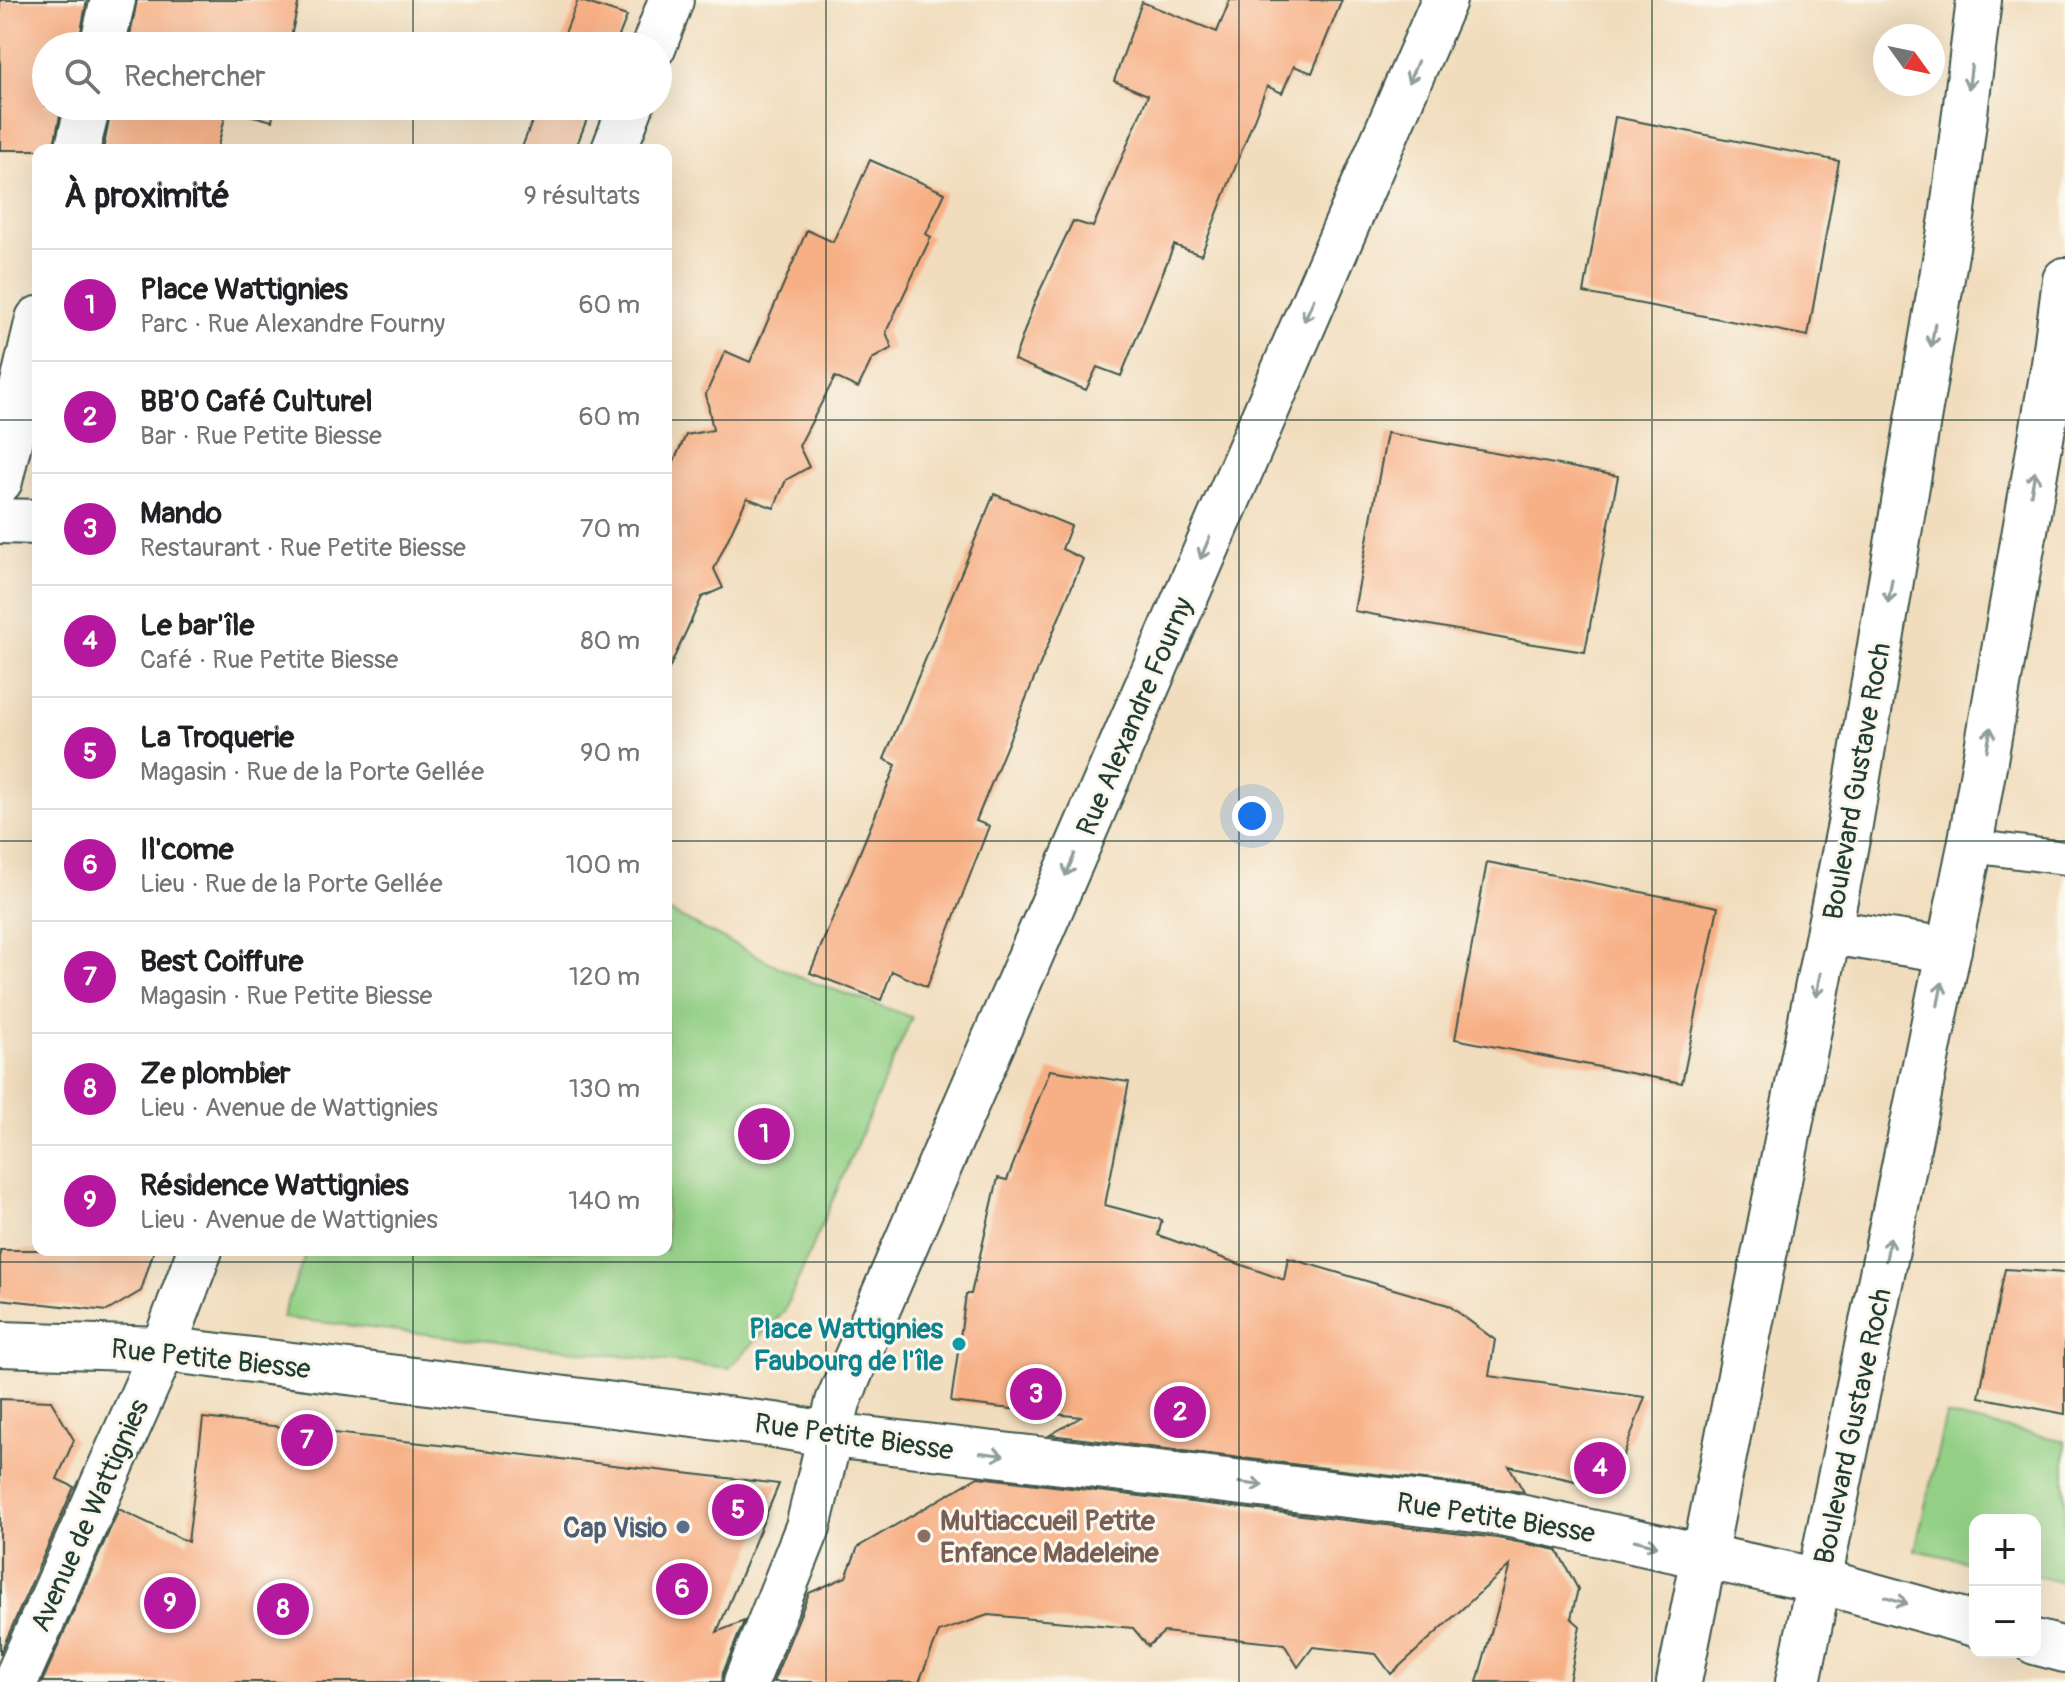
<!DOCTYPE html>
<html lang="fr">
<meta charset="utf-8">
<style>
:root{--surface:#fff;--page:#f2f2f2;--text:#202124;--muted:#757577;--line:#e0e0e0;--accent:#b5179e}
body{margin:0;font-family:Pangolin,sans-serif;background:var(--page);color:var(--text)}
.controls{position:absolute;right:24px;bottom:24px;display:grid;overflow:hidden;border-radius:16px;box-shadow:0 8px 32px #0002}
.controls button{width:72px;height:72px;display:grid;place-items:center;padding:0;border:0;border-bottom:2px solid var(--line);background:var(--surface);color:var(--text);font:40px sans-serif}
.compass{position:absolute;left:1873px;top:24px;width:72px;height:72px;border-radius:50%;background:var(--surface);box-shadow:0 8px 32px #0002;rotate:123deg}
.you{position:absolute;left:1252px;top:816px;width:28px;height:28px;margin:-20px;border:6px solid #fff;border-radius:50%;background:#1a73e8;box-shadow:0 0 0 12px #1a73e833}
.badge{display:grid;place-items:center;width:52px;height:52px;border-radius:50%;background:var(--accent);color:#fff;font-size:26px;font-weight:700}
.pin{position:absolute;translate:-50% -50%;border:4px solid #fff;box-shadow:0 2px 8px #0006}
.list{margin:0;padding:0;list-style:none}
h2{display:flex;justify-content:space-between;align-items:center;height:104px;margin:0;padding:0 32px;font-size:34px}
h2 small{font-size:26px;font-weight:400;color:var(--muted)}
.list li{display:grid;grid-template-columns:52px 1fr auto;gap:24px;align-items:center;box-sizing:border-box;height:112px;padding:0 32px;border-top:2px solid var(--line)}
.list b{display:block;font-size:30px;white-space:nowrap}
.list p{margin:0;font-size:26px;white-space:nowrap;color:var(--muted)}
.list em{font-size:26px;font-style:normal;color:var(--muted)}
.icon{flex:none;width:44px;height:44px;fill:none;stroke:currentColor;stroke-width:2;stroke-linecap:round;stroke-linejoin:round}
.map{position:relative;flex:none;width:2065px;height:1682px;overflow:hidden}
.search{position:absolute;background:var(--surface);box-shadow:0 8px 32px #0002;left:32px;top:32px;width:640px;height:88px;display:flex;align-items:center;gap:20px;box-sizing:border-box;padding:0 28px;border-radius:44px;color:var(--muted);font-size:30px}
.panel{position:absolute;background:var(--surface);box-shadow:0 8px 32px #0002;left:32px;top:144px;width:640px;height:1112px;border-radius:16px}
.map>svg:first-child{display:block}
.green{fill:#93d085;stroke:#59865c;stroke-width:2}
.building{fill:#f7b086}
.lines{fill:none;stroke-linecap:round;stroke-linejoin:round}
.lane-casing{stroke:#3e5549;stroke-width:36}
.street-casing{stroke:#3e5549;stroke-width:48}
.secondary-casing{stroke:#3e5549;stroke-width:48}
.lane{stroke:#fff;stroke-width:32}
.street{stroke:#fff;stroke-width:44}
.secondary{stroke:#fff;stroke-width:44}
.oneway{stroke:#8f9e9a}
.grid{fill:none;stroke:#1f3d34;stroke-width:2;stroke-opacity:0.55}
.culture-dot{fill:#0f9aa8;stroke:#fbf7ec;stroke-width:3}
.service-dot{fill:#5c6f8a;stroke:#fbf7ec;stroke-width:3}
.education-dot{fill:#8d6e63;stroke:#fbf7ec;stroke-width:3}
.labels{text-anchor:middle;stroke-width:6;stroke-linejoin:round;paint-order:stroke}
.street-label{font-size:28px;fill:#1f3d34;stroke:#fbf7ec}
.culture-label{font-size:28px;font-weight:bold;fill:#0d838f;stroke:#fbf7ec;text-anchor:end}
.education-label{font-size:28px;font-weight:bold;fill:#785e54;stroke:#fbf7ec;text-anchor:start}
.service-label{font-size:28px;font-weight:bold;fill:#4e5e75;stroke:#fbf7ec;text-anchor:end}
</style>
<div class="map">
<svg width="2065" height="1682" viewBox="0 0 2065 1682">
<rect width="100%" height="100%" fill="#fbf7ec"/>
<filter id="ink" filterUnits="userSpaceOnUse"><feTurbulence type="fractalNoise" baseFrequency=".0125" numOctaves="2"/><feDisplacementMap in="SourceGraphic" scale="16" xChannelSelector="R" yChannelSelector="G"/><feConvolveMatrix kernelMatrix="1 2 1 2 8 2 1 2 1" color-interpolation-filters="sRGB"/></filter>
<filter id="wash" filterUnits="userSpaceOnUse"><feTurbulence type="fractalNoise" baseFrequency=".006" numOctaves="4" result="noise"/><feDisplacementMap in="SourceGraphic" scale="32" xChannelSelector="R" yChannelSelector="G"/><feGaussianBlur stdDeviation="1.8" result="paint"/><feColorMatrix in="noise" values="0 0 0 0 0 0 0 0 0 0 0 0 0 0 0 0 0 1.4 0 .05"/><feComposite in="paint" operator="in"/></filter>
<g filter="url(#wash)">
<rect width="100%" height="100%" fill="#f1ddbd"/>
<path class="green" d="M666,910L801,978L912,1017L784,1312L729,1368L282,1318L307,1250H666Z
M1946,1415L2065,1441V1583L2035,1576V1520H1975V1563L1915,1550Z"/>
<g id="blocks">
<path class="building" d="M0,0H87L78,46H46V106H62L53,150H0Z
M137,0H299L289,46H128Z
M578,0L627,16L615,46H560Z
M1230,0H1342L1312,73L1294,66L1282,93L1267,86L1201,255L1174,245L1121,376L1097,367L1086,390L1014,360L1035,301L1073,221L1093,227L1148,95L1114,81L1142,2L1217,32Z
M112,106H275L272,121L227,109L217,150H103Z
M538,106H592L575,150H521Z
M1615,117L1839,161L1808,336L1584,293Z
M870,160L945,193L926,234L931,237L886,332L892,348L872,359L858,388L835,377L799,446L809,467L786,480L774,508L747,498L714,569L723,588L702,597L666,675V473L667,476L686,435L713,430L706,394L725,351L750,362L807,230L833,242Z
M1387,433L1618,476L1585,652L1527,643L1354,611Z
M994,494L1071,526L1062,549L1083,559L976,821L989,826L927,987L892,971L881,1000L810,973L896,765L884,759Z
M1487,862L1718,907L1682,1083L1455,1039Z
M1050,1070L1129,1082L1105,1205L1162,1220L1158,1235L1284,1280L1288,1258L1448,1305L1495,1340L1489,1376L1645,1397L1611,1489L1509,1466L1524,1492L1050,1435L1081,1417L951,1402L966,1294H971L998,1178L1007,1180Z
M0,1250H154L141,1291L107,1311L0,1299Z
M2005,1269L2065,1273V1414L1979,1397Z
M0,1399L51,1401L74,1440L57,1479L74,1487L0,1654Z
M203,1418L779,1484L717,1632L744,1621L723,1673L722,1682H42L119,1509L188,1542Z
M978,1477L1497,1538L1557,1550L1578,1589L1571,1618L1580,1626L1569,1682H1477L1510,1565L1391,1674L1376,1654L1313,1647L1298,1667L1284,1644L1164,1632L1148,1646L1133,1628L988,1615L939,1632L919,1682H773L809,1593L846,1577L858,1547Z"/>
</g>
</g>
<g filter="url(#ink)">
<use href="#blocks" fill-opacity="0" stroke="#3e5549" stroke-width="2"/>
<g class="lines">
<defs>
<path id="lane" d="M1970,846L2065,858"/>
<path id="street" d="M102,46L113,0
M654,46L671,0
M77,150L88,106
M614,150L631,106
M0,481L38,319
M0,521L38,522
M0,1344L163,1349L774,1425L831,1435L1501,1513L1820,1581L1975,1624
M2035,1642L2065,1650
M15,1682L163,1349L200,1250
M746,1682L808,1527L838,1402L853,1366L1444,0"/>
<path id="secondary" d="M1829,932L1949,950
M1679,1682L1850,824L1952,218L1979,0
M1798,1682L1970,846L2054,364L2065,280"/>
</defs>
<use href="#lane" class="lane-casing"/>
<use href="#street" class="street-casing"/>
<use href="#secondary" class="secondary-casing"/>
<use href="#lane" class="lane"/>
<use href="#street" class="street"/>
<use href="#secondary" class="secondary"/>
</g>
<defs><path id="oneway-shaft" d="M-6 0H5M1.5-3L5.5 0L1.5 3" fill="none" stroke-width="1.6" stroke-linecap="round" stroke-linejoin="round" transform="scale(2)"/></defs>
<g class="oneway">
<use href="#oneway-shaft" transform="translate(1413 72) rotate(113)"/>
<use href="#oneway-shaft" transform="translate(1970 77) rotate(97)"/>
<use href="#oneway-shaft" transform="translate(1309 310) rotate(114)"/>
<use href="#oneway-shaft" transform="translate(1933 335) rotate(99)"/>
<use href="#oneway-shaft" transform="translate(2033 483) rotate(-80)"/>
<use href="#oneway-shaft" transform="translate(1205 548) rotate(113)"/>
<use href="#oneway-shaft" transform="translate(1890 591) rotate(100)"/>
<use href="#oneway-shaft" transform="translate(1989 739) rotate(-80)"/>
<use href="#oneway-shaft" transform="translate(1070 865) rotate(113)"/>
<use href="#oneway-shaft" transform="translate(1818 985) rotate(101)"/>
<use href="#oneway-shaft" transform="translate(1940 994) rotate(-79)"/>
<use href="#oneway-shaft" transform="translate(1888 1249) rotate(-79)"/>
<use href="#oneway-shaft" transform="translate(992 1454) rotate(7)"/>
<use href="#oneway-shaft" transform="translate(1251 1484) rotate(7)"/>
<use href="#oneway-shaft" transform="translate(1646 1543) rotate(14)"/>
<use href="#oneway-shaft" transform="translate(1896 1600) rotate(17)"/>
</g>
</g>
<path class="grid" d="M413,0V46M826,0V1682M1239,0V1682M1652,0V1682M413,106V150M0,420H38M666,420H2065M0,841H38M666,841H2065M413,1250V1682M0,1262H2065"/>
<circle class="culture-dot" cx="959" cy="1344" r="8"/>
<circle class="service-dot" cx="683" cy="1527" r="8"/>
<circle class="education-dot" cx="924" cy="1536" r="8"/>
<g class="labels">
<g class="street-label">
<text transform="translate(1134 716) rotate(-67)" y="10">Rue Alexandre Fourny</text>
<text transform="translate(1856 781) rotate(-80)" y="10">Boulevard Gustave Roch</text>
<text transform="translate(211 1358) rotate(6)" y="10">Rue Petite Biesse</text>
<text transform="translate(1852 1426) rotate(-78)" y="10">Boulevard Gustave Roch</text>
<text transform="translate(854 1436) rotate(8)" y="10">Rue Petite Biesse</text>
<text transform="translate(89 1515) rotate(-66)" y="10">Avenue de Wattignies</text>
<text transform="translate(1496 1517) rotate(9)" y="10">Rue Petite Biesse</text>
</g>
<g class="culture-label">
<text x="943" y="1338">Place Wattignies<tspan x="943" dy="32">Faubourg de l'île</tspan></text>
</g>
<g class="education-label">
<text x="940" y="1530">Multiaccueil Petite<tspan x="940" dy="32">Enfance Madeleine</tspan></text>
</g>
<g class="service-label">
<text x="667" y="1537">Cap Visio</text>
</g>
</g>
</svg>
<div class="controls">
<button>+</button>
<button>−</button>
</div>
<svg class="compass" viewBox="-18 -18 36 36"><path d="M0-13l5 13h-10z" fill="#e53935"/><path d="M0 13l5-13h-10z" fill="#757577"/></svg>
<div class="you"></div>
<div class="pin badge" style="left:764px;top:1134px">1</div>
<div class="pin badge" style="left:1180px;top:1412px">2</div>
<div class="pin badge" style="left:1036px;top:1394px">3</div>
<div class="pin badge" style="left:1600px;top:1468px">4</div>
<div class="pin badge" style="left:738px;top:1510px">5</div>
<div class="pin badge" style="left:682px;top:1589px">6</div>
<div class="pin badge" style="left:307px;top:1440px">7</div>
<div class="pin badge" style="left:283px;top:1609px">8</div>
<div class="pin badge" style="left:170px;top:1603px">9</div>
<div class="search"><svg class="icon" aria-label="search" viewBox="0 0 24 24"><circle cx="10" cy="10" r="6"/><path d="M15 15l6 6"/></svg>Rechercher</div>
<section class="panel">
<h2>À proximité<small>9 résultats</small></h2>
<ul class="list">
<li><span class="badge">1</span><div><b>Place Wattignies</b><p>Parc · Rue Alexandre Fourny</p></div><em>60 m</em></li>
<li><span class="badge">2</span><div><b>BB'O Café Culturel</b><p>Bar · Rue Petite Biesse</p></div><em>60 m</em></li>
<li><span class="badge">3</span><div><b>Mando</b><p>Restaurant · Rue Petite Biesse</p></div><em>70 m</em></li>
<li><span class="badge">4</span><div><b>Le bar'île</b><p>Café · Rue Petite Biesse</p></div><em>80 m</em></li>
<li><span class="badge">5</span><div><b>La Troquerie</b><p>Magasin · Rue de la Porte Gellée</p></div><em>90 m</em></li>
<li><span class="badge">6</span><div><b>Il'come</b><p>Lieu · Rue de la Porte Gellée</p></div><em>100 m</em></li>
<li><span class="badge">7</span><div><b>Best Coiffure</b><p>Magasin · Rue Petite Biesse</p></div><em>120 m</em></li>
<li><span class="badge">8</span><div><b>Ze plombier</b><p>Lieu · Avenue de Wattignies</p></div><em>130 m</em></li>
<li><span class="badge">9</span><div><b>Résidence Wattignies</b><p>Lieu · Avenue de Wattignies</p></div><em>140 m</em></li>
</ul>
</section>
</div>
